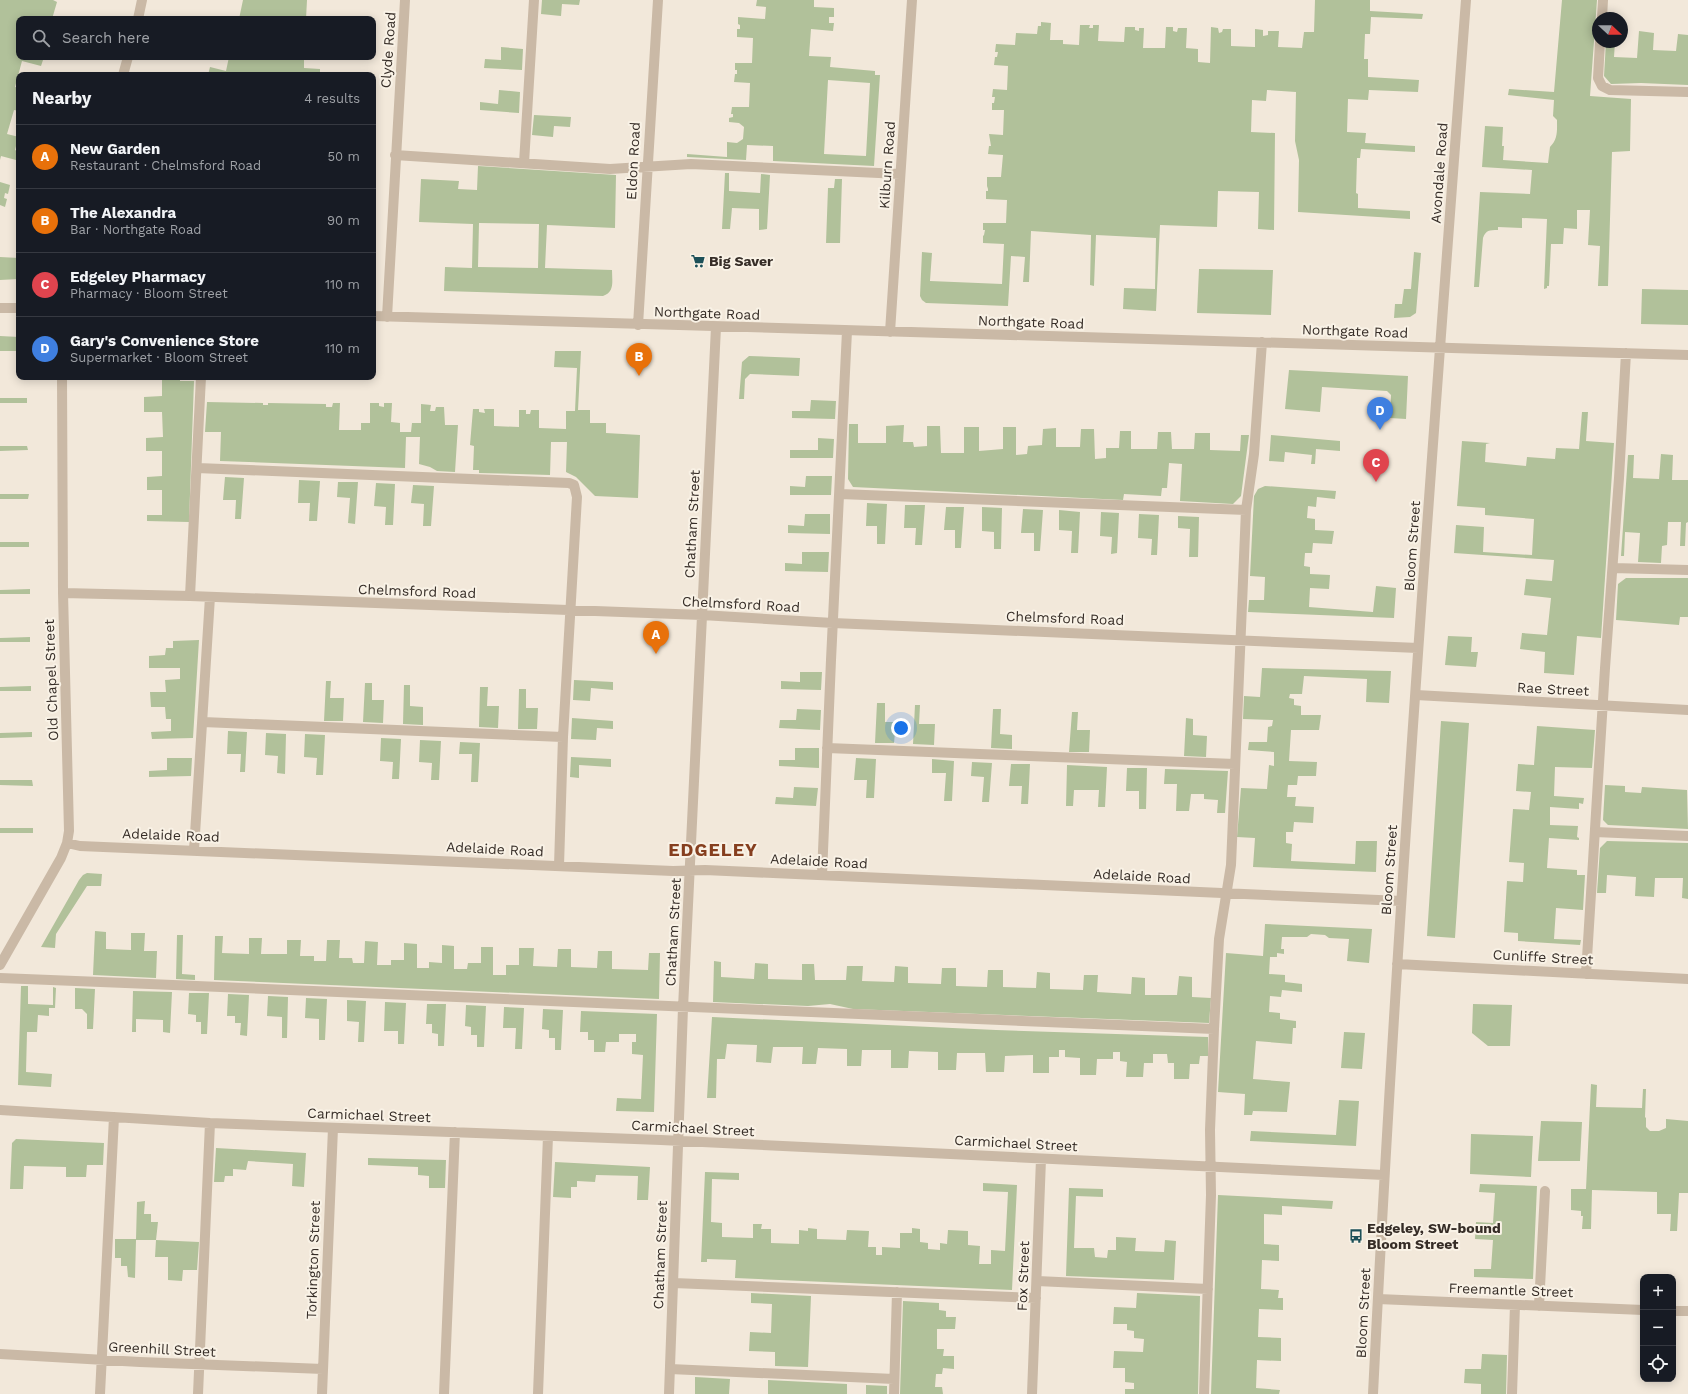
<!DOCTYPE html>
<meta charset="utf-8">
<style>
:root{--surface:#171b24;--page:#242831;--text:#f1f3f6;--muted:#9ea1a6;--line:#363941;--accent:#1a73e8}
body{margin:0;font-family:"Work Sans",sans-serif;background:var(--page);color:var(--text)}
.controls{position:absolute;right:12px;bottom:12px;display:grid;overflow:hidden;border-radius:8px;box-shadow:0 2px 10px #0003}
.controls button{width:36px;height:36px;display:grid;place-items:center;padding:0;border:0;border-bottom:1px solid var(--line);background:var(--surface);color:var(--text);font:20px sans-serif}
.compass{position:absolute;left:1592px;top:12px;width:36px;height:36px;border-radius:50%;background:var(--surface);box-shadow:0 2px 10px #0003;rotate:112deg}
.you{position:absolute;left:901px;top:728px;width:14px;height:14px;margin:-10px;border:3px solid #fff;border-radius:50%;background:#1a73e8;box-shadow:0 0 0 6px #1a73e833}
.badge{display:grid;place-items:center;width:26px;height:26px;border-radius:50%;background:var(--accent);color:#fff;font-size:13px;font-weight:700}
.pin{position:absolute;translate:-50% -33px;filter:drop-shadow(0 1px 2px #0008)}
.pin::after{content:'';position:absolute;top:21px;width:14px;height:12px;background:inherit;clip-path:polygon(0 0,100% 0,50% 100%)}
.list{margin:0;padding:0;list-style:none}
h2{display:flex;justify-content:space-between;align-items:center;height:52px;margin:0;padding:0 16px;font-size:17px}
h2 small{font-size:13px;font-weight:400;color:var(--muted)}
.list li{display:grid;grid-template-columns:26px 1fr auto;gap:12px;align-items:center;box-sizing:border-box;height:64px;padding:0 16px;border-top:1px solid var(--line)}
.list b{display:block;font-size:15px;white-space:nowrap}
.list p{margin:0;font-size:13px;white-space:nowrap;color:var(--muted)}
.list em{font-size:13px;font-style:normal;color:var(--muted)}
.icon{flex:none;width:22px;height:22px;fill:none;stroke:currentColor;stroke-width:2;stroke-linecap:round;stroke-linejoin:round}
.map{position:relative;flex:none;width:1688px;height:1394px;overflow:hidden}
.search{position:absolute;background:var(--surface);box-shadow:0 2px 10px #0003;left:16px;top:16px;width:360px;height:44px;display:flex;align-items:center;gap:10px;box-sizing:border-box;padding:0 14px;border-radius:8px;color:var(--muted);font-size:15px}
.panel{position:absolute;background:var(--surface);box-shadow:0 2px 10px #0003;left:16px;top:72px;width:360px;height:308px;border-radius:8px}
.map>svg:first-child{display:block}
.green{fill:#b1c19a;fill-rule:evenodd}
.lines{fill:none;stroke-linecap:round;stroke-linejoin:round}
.minor{stroke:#cab9a6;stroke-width:10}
.labels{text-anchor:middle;stroke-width:4;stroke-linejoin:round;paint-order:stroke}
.street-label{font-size:14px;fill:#362d27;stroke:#f9f2e6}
.poi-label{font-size:14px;font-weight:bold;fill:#362d27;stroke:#f9f2e6;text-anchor:start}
.district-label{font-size:18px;font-weight:bold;letter-spacing:1px;fill:#863f1f;stroke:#f9f2e6}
</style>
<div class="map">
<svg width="1688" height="1394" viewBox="0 0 1688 1394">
<rect width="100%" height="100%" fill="#f2e8da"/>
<path class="green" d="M0,0H53L57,2L52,19H19V57H44L41,66L22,61L15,87L19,88V111L14,110L7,134L19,137V147L16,146L15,150L19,152L16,160L1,156L0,160Z
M243,0H307L306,19H239Z
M542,0H580L579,5L562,4L561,16L541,14Z
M757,0H814V7L834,8V17H829V23H834L833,31L811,29L809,56L831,57L830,67L875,71V75H880L874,166L773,161V146L747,145L746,160L687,157V154L727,157V142L737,143L743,139L744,127L739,123L729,122V118L733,117V114H731L732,107H749L750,83L734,82L735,74H737V70H735V63H752L753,38L737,37V29H740V25L738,24V17L765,19L766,7L756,6ZM828,80L870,83L866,156L824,154Z
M1315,0H1370V11L1423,14L1422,19L1371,17L1370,34H1365L1364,59H1368V77L1419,80L1418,92L1369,90L1368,100L1348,99L1347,132L1366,133L1365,143L1415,146V152L1361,149L1360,158H1357L1356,193L1358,194V208L1410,211V219L1298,212L1299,160L1295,141L1296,92L1267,90L1266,101L1252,100L1251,132L1275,133L1274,230L1258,229L1259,192L1218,191L1217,227L1160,225L1156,311L1123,309L1124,288L1155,289L1156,238L1096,235L1094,286L1090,285L1091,235L1031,231L1029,282H1023L1025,257L1011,256L1008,306L926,303L922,300L920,296L922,252L932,253L930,281L1002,284L1004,244L983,243V236L984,235L985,230H983V223H1006L1007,200L986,199V191H988V189L987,186V177H1001L1003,155L988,154L989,146H991L989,134L1003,135L1004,110H992V103H994L995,97H992L993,89L1007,90L1008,66L994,65L995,57H997L998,52H995L996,44L1015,45L1016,33L1037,34L1038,26H1041V22L1051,23L1050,40H1063V44L1079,45L1080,25H1090L1089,28H1093V25H1099L1098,41L1124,42L1125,27H1135V30L1139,31V28H1144L1143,48H1165L1166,27H1173V31L1177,32L1178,28H1187L1186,48L1198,49V62L1210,63L1211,27L1218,28L1219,33L1222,32L1223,29H1231V46L1255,47V29L1263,30V36L1268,35V31H1279L1278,47L1302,48L1304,32H1314Z
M1562,0H1597L1590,96L1631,99L1630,151L1612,152L1608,286H1598L1600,246L1588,245L1590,210H1577V229L1564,228L1563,244H1551L1549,286H1547V288L1544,289L1547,219L1522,218V228L1498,227V230C1489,230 1486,230 1483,238L1479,287H1474L1480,192L1530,194L1532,170L1482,167L1485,126L1503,127L1502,146H1504L1503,160L1548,163L1550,147C1558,139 1557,131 1557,120L1553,116L1554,100L1508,95L1509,89L1554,92Z
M1639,31L1654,33L1653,50L1676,51L1678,34L1688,35V85L1641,83L1611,84L1604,76L1606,42H1615L1614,57L1637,58Z
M501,47L523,49L522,70L484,68L485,59L501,60Z
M229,57H304V68L320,69V75H208L210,67L226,71Z
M499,90L520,92L519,113L480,110V102L498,104Z
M534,115L571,117L570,127L554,126L553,137L532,135Z
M478,166L616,175L615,228L547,225L545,268L612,270C612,281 615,292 603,296L444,291L445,267L472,268L473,224L419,222L421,179L459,181L458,189L477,190ZM479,223L539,224L538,268L478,267Z
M725,173H729V191L760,193L761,174L770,175L767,229L759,230V209L732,208L730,229H722Z
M835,179H842L840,243H826L828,188H834Z
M0,182L10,185L8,194L5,193L4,198L7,199L5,207L0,205Z
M1414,252L1421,253L1416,313L1410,317L1394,318L1395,304H1402L1404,289H1411Z
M0,257L19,258V279L0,280Z
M1199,269L1273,270L1271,315L1197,313Z
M1642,289L1688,290V325L1641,324Z
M0,336L19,337V351H0Z
M555,351H581L578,410H590V423H606V433L640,435L638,498L595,496L576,477L566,472L567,442H551L550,475L479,473V470H473L474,446L470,445L473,409H479V412L485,413L484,409H494V426L519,427V410H526V414H530L531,410H539V428L566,429V411H575L577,368L554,367Z
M749,356L800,358L799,376L750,374L745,379L744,399H739L742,362Z
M1289,370L1408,376L1406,419L1390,418L1391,395L1387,391L1322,387L1320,412L1285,409Z
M162,377H180V381H194L189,522L147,521V515H162V490H147V477L162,476V451H146V438L163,437L162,412H144V397L162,396Z
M0,398H27V403H0Z
M811,400L836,401L835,419L792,418V411H810Z
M207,402L263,403V405H268V403L326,404V407H332L333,403H340L339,430H361V423H370V403H379V406L384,407V403H392L391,422L400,423V432H411L412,423H421V404L431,405L430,411H435L436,407H444L445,425H458L455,472L437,471L430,467L419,464L420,437H406L405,468L220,461L221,432H205Z
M1582,412H1588L1586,441L1614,443L1601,638L1577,636L1574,675L1544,673L1545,652L1520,649L1522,633L1547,635L1551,598L1524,595L1526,579L1552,581L1554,560L1454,553L1456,525L1484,527L1483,552L1532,555L1534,519L1485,515V508L1457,506L1462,441L1490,443L1486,444L1485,462L1526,466L1527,457L1555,459L1556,448L1579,449Z
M849,424H858V443H886V426L904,425L903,442H913L914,447L927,446V426H940L941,453H964V427H979V451L1003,449V427H1016V455L1027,454L1028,446L1042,445L1043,429L1056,428V447H1080L1081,429H1094L1095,459L1106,458V448H1119L1120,431H1131V449H1157L1158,432H1171L1172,449H1194L1195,433H1210V450L1240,451L1241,435H1249L1241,496L1233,504L1180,501L1182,464L1169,463L1167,488H1162L1161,496L1124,494L1123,500L853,487L848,479Z
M1271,435L1340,441V451L1316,449L1315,464H1311L1312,455L1285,452L1284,462L1269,461Z
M818,438L834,439L833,458H790V450H818Z
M0,446H27L28,450L0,451Z
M1661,454L1673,455L1672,480H1688V522L1686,523L1685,546H1680L1681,522H1668L1667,545L1662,546L1661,563L1638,562L1640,533L1625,532L1624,556H1621L1628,455H1634L1633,478L1659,479Z
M806,476H832L831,495H790V486L805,487Z
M225,477L244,478L241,519H235L236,500H223Z
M299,480L320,481L317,521H309L310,503H298Z
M338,482H358L355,524L348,523L350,498L337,497Z
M376,483L395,484L393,525H385L386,507L374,506Z
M413,485L434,486L431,526H423L424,504L411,503Z
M1265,486L1336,491L1335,499L1317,497L1316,507L1308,506L1307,518L1315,519V530L1334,531L1332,544L1313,543L1312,553H1305L1304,566L1310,567V574L1330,575L1329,589L1310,588L1309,607L1373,612L1376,586L1396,588L1394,618L1248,612L1249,600H1264L1265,577L1250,576L1254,496L1258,489Z
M0,494H29L28,499H0Z
M867,503L887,504L885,544H877V526H866Z
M905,505H925L922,545H915L916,528H904Z
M946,507H964L961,548H955V530H944Z
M982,507L1002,508L1001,549H994V532L982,531Z
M1023,509L1043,510L1040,551H1034V533H1021Z
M1059,510L1080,512L1078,553H1071L1072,531L1059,530Z
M1101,512L1119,513L1117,553L1111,554L1112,537L1100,536Z
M805,514H830V534L788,533V525L804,526Z
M1139,514L1159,515L1157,555H1151L1152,539L1138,538Z
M1178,516L1199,517L1198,557H1189L1190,529L1178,528Z
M0,542H29V547H0Z
M802,552H829L828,572L785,571V563L802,564Z
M1626,578H1688V617H1680L1679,625L1616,620L1618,584Z
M30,589V594H0V590Z
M1448,636L1472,637L1471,652H1478L1476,667L1445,665Z
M30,637V642H0V638Z
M199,640L193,738L152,739L151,732L171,731V719H166L165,707H151L150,692H166L165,680L180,679V668H149V656L165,655L166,648H173V641Z
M1262,668L1391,671L1389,703L1366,702L1367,679L1304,676L1302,694H1290L1289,698L1294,699V705L1301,706V715H1321L1319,730H1291L1289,761L1317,762L1316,776H1298L1297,785H1288L1287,797H1296L1295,806L1314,807L1313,823L1294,822L1293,832H1286V843L1292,844L1291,861L1355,864L1356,841H1377L1376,872L1253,867L1255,838L1237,837L1241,788L1267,789L1269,765L1274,766V752L1248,750L1249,742H1267L1268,727L1272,726L1273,720L1243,719L1244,696L1260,697Z
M800,672H822L821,690L781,689V681L800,682Z
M574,680L613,682V690L591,688L590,701L573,700Z
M326,681H331L330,698H344L343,721H324Z
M365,683H372V700H384L383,723L363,722Z
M404,685H410V706L423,707V725L403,724Z
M31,686V691H0V687Z
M480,687H488L487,706H499L498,728L479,727Z
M519,689H526V708H538L537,729H518Z
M877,703H885V722H896L894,743H875Z
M915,705H920L919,724H935L934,745L913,744Z
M797,709L821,710L820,730L779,728L780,720H796Z
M993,709H1001L1000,734L1012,735V749L991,748Z
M1072,712H1078L1077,730H1090L1089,752H1069Z
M572,718L613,721V729L597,728L596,740L571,739Z
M1186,718L1193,719V735L1207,736L1206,757L1184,756Z
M1441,721L1469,723L1455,938L1427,936Z
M1537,726L1595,730L1592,768L1555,767L1554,796L1584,798L1583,804L1579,803V809L1550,807V825L1578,826L1577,837L1579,838V840L1549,838L1547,868L1577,870V875H1585L1583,910L1556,908L1554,939L1581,940L1580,945L1518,941V933L1504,932L1507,881L1523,882L1524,863L1509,862L1513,809L1529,810L1531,792L1516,791L1518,764L1534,765Z
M228,731L247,732L245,772H240L241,754H227Z
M32,732V737L0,738V733Z
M266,733L286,734L285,774L277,773L278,756L265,755Z
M305,734L325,735L323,775H316L317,758L304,757Z
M381,738L401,739L399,779H392L393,762L380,761Z
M420,740L441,741L439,780H431L432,763L419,762Z
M460,742L480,743L478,782H471L472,754H459Z
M795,748H819V768L779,766V760H795Z
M571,757L611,759V767L579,765V778L570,777Z
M167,758H192L191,776L149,777V771L167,770Z
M856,758L876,759L874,798H866L867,780H854Z
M932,759L954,761L952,801H944L946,773H932Z
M972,762L992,763L989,802H982L984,777L971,776Z
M1011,764H1030L1028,804H1021L1022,786H1009Z
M1067,765L1107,767L1105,807H1098L1099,790H1074L1073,806H1066Z
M1127,768H1147L1146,809H1139V791H1126Z
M1165,769L1228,771L1225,813H1217L1218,800L1204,799V794H1191L1189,811H1176L1177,784H1164Z
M0,780H32L33,786L0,785Z
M1605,785L1625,786V792L1641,793L1642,787L1687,790L1688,829L1608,825L1603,820Z
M794,787L818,788L816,806L775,804L776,797L793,798Z
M0,828H33V833H0Z
M1607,841L1688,843V899L1682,898L1683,878H1655L1654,897L1635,896L1636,877L1607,875L1606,893H1597L1600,848Z
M87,873L102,874L101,886H87L56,934L55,948L41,947L79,880L83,875Z
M1265,924L1372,929L1369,963L1347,961L1349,939L1329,938L1325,935L1311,934L1307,937H1282L1281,949H1284V954L1277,953V957H1270L1269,974L1285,975V982L1302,984V992L1282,990L1281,997L1270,996L1269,1012L1280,1013V1019L1296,1021V1028H1293L1292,1044L1256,1041L1253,1079L1290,1082L1287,1112L1253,1111L1252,1115H1244L1245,1094L1218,1092L1226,953L1263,956Z
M95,931L106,932V949L131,950V933H145L144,951H157L156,978L93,975Z
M177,935H183L182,974L195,975V980L176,979Z
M215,936H223L222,953L249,954V938H262L261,954H287V940H301L300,956H314V961H326L327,940H340L339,958H352L353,963H364L365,941L378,942L377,965H391V960H404V943L417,944V968H429V962L442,963V945L454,946V969H467L468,963H481V947H493V975H506V965H519V948H534L533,966L557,967L558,949H571V967L597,968L598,951H612V969L648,970L649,953H660L659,999L214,980Z
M714,961L721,962V977L754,979L755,963L768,964V979L802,980V964H814L815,980H846L847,966H863L862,981L894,982L895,966L908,967V983L941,984L942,968H956V986L987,987L988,970H1003V987L1036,988L1037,972L1050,973V989L1083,990L1084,975H1098L1097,992L1131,994L1132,977L1145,978V995H1177L1179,976L1192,977V997L1211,998L1209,1023L853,1009L830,1004L808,1006L713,1002Z
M21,986H28V1004L53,1005V987L56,988L55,1008H49V1016L38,1015L37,1032H27L26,1072L52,1074L51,1087L18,1085Z
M75,988L95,989L93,1029H87V1014L82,1009H75Z
M133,991L172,992L170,1033L163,1032V1020L136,1019V1032H132Z
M189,993H209L207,1034H201V1022H196V1015L188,1014Z
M228,994L249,995L247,1036L240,1035L241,1023H235V1016H227Z
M268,996L288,997L287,1038H282V1017L267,1016Z
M306,998L327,999L325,1040H319V1019L305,1018Z
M347,1000L366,1001L364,1042H358L359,1022L347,1021Z
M385,1002L406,1003L404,1044H398V1031H384Z
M427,1004H446L444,1046H438V1034L432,1033V1024H426Z
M1473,1004L1512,1005L1510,1046H1488L1472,1033Z
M466,1005L486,1006L484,1047H477V1035H471V1027L465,1026Z
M504,1007L524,1008L522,1049H515L516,1028H503Z
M543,1009L563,1010L561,1050H555V1038H549V1030L542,1029Z
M581,1011L657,1014L654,1112L616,1111L617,1098L641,1099L643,1055L632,1054V1042H636V1034H619V1042H606L605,1052H594V1040H588V1032H580Z
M712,1017L996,1030L1208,1037V1056H1200L1199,1064H1190L1189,1079H1174V1063H1168L1167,1054H1153V1063H1144L1143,1077H1126L1127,1062L1120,1061V1052H1113V1059H1097L1096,1075H1080V1058L1065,1057V1050H1059V1057H1049V1073H1033V1055L1005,1056L1004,1072H986L985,1053H957L956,1070H938V1052L909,1051L908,1068H891V1050H862L861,1066H847V1049L818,1048L816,1064H802L803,1047H773L771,1063L756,1062L757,1045L727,1044L725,1059H717L716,1098H707Z
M1344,1032L1365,1033L1362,1069L1341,1068Z
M1591,1084L1597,1085L1596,1107L1642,1108L1643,1089H1646L1645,1117L1646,1118V1127L1650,1131H1659L1666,1128V1119L1688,1121V1193H1679L1677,1231H1670L1671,1214H1657V1192L1592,1190L1591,1229H1582L1583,1216H1581V1211L1571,1210V1189H1586Z
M1339,1100L1359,1101L1356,1146L1250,1141L1251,1131L1336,1135Z
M1541,1121L1582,1122L1580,1161H1538Z
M1471,1134L1533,1136L1531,1177L1470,1174Z
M16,1139L104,1143L103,1165H87L86,1177H66V1167L24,1166L23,1189H10L12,1143Z
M216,1148L306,1153L304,1187L292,1186L293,1164L248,1161L246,1170L233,1169V1176H225L224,1182H214Z
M368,1158L446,1160L445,1188H429V1176L418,1175V1167L368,1165Z
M555,1162L650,1167L648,1200H637L638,1176L596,1175L595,1182L577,1181V1187H571V1198L553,1197Z
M705,1172L739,1173V1180L712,1179L711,1222L722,1223V1237L753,1238V1224H762L761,1229H771V1243L799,1244V1230L808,1231V1228L817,1229V1239L846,1240L847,1230L869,1231L868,1247H876V1255H882V1247L900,1248V1233H912V1228L920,1229V1242L928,1243V1249L940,1250V1243L947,1244L948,1230L968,1231V1245L980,1246L979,1264H991V1250L1005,1251L1008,1192L983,1191V1183L1017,1185L1012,1290L735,1278L736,1260L707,1259V1262H701Z
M1480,1184L1537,1186L1533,1279L1474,1277V1269H1491L1493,1240L1475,1239L1476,1222L1493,1223L1495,1193L1479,1192Z
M1069,1188L1103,1189V1197L1076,1196L1074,1248H1094L1095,1257L1107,1258L1108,1250H1116V1237L1136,1238L1135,1251L1164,1252L1165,1240L1176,1241L1174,1280L1066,1276Z
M1218,1195L1333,1201L1332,1209L1282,1206V1215L1264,1214V1244L1279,1245V1261L1262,1260L1261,1289L1279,1290L1278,1298H1283V1310L1259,1309L1258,1337L1281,1338V1361L1257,1360L1256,1388L1280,1390L1279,1394H1211Z
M145,1201L144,1214H151V1222H158L156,1240L199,1242L197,1270H183L182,1281L168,1280V1257H155L156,1240H136L135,1278L128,1277L127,1266H121V1258H115V1239H136L137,1202Z
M751,1293L811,1296L808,1367L775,1366V1352L749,1351L750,1332L771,1333L772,1304L751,1303Z
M1137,1293L1200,1296L1198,1394H1125V1389H1134V1383L1125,1382V1368H1113L1114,1351L1143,1352L1144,1339L1134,1338V1331L1127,1330V1324H1113L1114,1307L1136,1308Z
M903,1301L939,1303V1310L946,1311V1317H956L955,1329H937V1349H944L943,1356H954V1369L943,1368L942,1374H936L935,1387H942L943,1394H900Z
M1482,1354L1507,1355L1506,1394H1481V1384L1464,1383L1465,1369H1481Z
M695,1377L730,1379L729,1394H695Z
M768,1380L847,1384V1394H768Z
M866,1385L887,1386V1394H866Z"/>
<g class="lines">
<path class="minor" d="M1602,18L1603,0
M138,19L142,0
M1600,42L1598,78L1602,86L1610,90L1688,92
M123,75L128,57
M395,155L610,169L691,164L900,174
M524,163L534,0
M0,308H19
M373,316L1688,355
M387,317L405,0
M638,325L658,0
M890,332L912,0
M197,468L569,483L574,485L577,497L563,737L559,866
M840,494L1246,510
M1613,568L1688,570
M63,593L190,596L702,615L833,623L1418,648
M190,596L201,377
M1416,695L1688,710
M203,722L563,737
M827,748L1235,764
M1595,832L1688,836
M67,843L80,846L673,871L705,870L1401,901
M194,850L210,597
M822,875L831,660L847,331
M1397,964L1688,979
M0,965L61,858L67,843L69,831L63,593L62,377
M1586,974L1605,668L1619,478L1626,353
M0,978C405,994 810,1013 1214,1029
M0,1110L210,1123L661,1140L1384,1175
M1037,1281L1208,1289
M674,1283L1036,1298
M1378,1299L1643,1310
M1539,1306L1545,1191
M1673,1311H1688
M0,1354L140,1362L323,1369
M670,1369L894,1379
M100,1394L114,1117
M198,1394L210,1123
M322,1394L333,1128
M444,1394L455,1132
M538,1394L548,1136
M669,1394L683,1008L716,327
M894,1394L897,1292
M1032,1394L1041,1159
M1204,1394L1211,1195L1210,1130L1214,1029L1219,939L1231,865L1246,510L1254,454L1262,342
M1373,1394C1396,929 1431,464 1466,0
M1512,1394L1515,1305"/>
</g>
<defs>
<symbol id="supermarket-bare" viewBox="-9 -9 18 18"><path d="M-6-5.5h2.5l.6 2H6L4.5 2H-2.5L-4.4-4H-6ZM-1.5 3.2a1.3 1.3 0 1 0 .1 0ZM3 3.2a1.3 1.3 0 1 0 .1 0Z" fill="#1c5058" stroke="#f9f2e6" stroke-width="2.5" paint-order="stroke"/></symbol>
<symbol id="bus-bare" viewBox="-9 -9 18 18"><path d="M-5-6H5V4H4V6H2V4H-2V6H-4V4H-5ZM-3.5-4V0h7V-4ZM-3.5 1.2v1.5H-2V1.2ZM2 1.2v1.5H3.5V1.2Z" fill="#1c5058" stroke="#f9f2e6" stroke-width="2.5" paint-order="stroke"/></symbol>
</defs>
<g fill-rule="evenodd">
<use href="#supermarket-bare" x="688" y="251" width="20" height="20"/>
<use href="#bus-bare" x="1346" y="1226" width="20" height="20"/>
</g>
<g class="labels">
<g class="street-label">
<text transform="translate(388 50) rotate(-86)" y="5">Clyde Road</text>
<text transform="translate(633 161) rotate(-87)" y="5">Eldon Road</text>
<text transform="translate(887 165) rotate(-86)" y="5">Kilburn Road</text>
<text transform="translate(1439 173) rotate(-86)" y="5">Avondale Road</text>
<text transform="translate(707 313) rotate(2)" y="5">Northgate Road</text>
<text transform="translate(1031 322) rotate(2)" y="5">Northgate Road</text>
<text transform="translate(1355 331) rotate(2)" y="5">Northgate Road</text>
<text transform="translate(692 524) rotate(-87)" y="5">Chatham Street</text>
<text transform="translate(1412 546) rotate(-86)" y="5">Bloom Street</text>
<text transform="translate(417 591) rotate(2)" y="5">Chelmsford Road</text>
<text transform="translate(741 604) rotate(3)" y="5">Chelmsford Road</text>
<text transform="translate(1065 618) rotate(2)" y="5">Chelmsford Road</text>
<text transform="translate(51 680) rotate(-92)" y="5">Old Chapel Street</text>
<text transform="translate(1553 689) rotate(3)" y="5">Rae Street</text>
<text transform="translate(171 835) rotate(2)" y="5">Adelaide Road</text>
<text transform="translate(495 849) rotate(3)" y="5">Adelaide Road</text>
<text transform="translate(819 861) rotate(3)" y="5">Adelaide Road</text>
<text transform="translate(1389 870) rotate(-86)" y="5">Bloom Street</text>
<text transform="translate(1142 876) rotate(3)" y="5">Adelaide Road</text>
<text transform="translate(673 932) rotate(-87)" y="5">Chatham Street</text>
<text transform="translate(1543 957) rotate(3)" y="5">Cunliffe Street</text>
<text transform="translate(369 1115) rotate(2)" y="5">Carmichael Street</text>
<text transform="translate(693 1128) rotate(3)" y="5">Carmichael Street</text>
<text transform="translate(1016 1143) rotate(3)" y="5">Carmichael Street</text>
<text transform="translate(660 1255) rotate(-88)" y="5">Chatham Street</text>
<text transform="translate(313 1260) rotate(-88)" y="5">Torkington Street</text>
<text transform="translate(1023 1276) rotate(-88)" y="5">Fox Street</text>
<text transform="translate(1511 1290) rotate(2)" y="5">Freemantle Street</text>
<text transform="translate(1363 1313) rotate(-87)" y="5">Bloom Street</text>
<text transform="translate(162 1349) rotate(3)" y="5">Greenhill Street</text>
</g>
<g class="poi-label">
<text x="709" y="266">Big Saver</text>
<text x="1367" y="1233">Edgeley, SW-bound<tspan x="1367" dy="16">Bloom Street</tspan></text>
</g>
<g class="district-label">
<text x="713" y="856">EDGELEY</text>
</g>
</g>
</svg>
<div class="controls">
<button>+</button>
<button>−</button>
<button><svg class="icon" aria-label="locate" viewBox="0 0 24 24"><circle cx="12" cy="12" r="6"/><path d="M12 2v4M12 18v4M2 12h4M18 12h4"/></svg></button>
</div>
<svg class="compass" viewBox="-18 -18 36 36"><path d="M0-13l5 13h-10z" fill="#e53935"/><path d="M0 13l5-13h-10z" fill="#9ea1a6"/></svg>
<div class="you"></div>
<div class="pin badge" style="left:656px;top:654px;background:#e8710a">A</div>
<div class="pin badge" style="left:639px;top:376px;background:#e8710a">B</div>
<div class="pin badge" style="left:1376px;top:482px;background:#e0444e">C</div>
<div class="pin badge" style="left:1380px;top:430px;background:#3f7fe0">D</div>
<div class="search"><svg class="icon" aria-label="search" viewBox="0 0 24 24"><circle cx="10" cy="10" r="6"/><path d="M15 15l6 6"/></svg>Search here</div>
<section class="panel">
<h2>Nearby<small>4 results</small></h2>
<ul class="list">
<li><span class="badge" style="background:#e8710a">A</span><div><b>New Garden</b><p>Restaurant · Chelmsford Road</p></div><em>50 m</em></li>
<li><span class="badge" style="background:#e8710a">B</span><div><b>The Alexandra</b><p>Bar · Northgate Road</p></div><em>90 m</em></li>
<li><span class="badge" style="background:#e0444e">C</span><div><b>Edgeley Pharmacy</b><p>Pharmacy · Bloom Street</p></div><em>110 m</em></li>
<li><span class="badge" style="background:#3f7fe0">D</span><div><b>Gary's Convenience Store</b><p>Supermarket · Bloom Street</p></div><em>110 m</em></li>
</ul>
</section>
</div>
